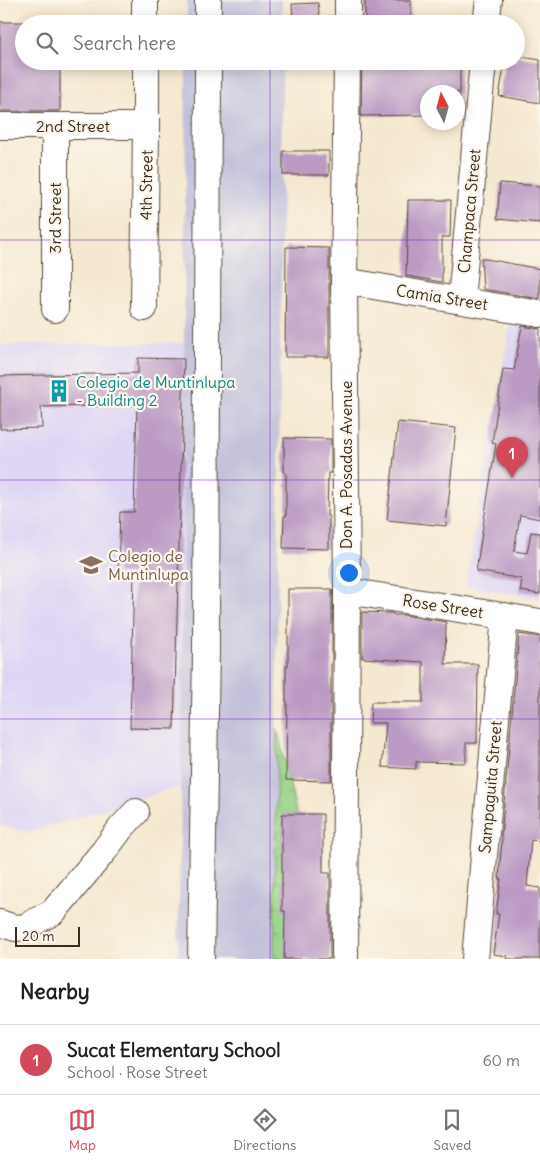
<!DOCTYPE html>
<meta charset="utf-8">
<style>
:root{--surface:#fff;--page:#f2f2f2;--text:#202124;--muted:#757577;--line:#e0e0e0;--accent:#d1495b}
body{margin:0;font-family:Delius,sans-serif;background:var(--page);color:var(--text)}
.compass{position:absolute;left:420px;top:85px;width:45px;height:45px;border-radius:50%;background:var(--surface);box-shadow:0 2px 12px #0003;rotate:354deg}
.scale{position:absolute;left:15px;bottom:12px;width:65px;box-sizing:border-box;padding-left:5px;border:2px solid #3b2a1e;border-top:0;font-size:14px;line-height:18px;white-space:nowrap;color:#3b2a1e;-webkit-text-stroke:4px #fbf7ec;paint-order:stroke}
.you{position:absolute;left:348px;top:572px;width:18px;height:18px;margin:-12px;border:4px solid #fff;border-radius:50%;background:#1a73e8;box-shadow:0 0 0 8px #1a73e833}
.badge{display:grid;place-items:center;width:32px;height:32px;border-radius:50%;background:var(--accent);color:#fff;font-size:16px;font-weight:700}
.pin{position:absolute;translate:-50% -41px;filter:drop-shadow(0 1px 2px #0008)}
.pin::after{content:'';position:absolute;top:26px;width:18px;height:15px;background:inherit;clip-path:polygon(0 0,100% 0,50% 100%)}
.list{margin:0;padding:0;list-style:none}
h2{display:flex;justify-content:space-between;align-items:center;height:65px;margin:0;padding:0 20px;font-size:21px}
h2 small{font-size:16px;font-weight:400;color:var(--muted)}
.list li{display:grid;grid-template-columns:32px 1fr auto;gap:15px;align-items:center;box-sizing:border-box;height:70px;padding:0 20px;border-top:1px solid var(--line)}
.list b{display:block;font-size:19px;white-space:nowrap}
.list p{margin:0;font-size:16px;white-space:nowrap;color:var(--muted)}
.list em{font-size:16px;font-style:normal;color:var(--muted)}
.icon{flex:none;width:28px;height:28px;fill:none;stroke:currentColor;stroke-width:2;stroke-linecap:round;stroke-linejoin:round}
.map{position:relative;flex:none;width:540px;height:959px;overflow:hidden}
.search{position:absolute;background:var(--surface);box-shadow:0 2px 12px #0003;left:15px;right:15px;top:15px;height:55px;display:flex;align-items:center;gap:12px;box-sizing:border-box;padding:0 18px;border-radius:28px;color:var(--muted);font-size:19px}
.sheet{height:135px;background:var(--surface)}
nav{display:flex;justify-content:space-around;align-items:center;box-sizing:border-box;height:70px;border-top:1px solid var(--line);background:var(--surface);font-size:14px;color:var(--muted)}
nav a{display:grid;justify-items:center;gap:2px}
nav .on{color:var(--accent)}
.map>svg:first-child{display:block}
.built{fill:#dfd5f5}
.industrial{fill:#c3c1db}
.grass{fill:url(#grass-tufts);stroke:#6a7e53}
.building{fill:#bb9ac4}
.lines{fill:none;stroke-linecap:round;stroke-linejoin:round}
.minor-casing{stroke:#574639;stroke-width:28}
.minor{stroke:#fff;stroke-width:26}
.grid{fill:none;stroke:#7b2cbf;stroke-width:1;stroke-opacity:0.55}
.labels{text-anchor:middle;stroke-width:4.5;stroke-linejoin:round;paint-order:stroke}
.street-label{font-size:16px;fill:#3b2a1e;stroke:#fbf7ec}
.culture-label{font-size:16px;fill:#0d838f;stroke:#fbf7ec;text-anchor:start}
.education-label{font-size:16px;fill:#785e54;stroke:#fbf7ec;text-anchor:start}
</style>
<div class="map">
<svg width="540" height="959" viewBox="0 0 540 959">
<defs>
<pattern id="grass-tufts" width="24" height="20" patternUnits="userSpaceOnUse" patternTransform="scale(1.25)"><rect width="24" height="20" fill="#98d388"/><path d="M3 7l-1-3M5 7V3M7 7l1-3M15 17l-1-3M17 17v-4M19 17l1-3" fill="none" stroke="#84b575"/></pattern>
</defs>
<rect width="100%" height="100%" fill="#fbf7ec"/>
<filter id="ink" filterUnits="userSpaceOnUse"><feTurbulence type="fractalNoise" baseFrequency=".02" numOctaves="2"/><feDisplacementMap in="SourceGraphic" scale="10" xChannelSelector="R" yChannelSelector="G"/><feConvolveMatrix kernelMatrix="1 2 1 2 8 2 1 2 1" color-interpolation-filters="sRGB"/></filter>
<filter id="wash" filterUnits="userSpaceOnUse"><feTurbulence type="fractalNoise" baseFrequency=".0096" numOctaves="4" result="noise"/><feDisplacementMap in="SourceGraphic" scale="20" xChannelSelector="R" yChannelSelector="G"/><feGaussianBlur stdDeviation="1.12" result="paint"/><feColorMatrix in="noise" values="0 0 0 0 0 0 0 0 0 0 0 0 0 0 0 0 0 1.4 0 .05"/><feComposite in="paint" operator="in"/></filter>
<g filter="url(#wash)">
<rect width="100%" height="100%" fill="#f5e8d0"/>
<path class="built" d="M512,314L540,320V598L466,586Z
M133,343H184L181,786L30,832L0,825V345Z"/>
<path class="industrial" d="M187,0H282V24H187Z
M186,61H282V184L274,959H178L181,786Z"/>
<path class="grass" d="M277,728L330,959H274Z"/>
<g id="blocks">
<path class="building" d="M365,0H411V24H365Z
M318,3L320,24H293L292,4Z
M0,22H24V61H60V111H0Z
M516,56L540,60V103L499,96L505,61H516Z
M362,61H460V116H458V92H428V115L361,116Z
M283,151H329V175H283Z
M500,183L540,186V223L497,219Z
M408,200H451L450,237H442V282L406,276Z
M286,247L329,248V357H285Z
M481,258L540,269V299L483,289Z
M522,326L540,329V519L520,515L514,551L527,553L531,532L540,533V594L520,591L522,579L476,571L496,444L492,443L503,369L514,370Z
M138,358L184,359L174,729L130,728L134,574L118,573L120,512H134L137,405L41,407L42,428L0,429V376L138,373Z
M398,422L456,428L446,526L387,520Z
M284,438L331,439V473H328L327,516H329V549L283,548L284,516H286V473H284Z
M288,589H332V662H331V781L286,780L287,702H286V666H288Z
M362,612L391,613L394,614V615H404L446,622L445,664H478L477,743H466V763L416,762V769L382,767L386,723H370L371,702H423V662L362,658Z
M519,634L540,637V841L531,840L527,886L540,888V959H506L507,956L493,954L499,914H496L501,878H499L502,838L501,837Z
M282,814H323V873H330V959H284L285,911H282Z"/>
</g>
</g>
<g filter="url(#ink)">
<use href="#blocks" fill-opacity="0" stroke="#574639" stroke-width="1"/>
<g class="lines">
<defs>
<path id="minor" d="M145,0V24
M208,24V0
M348,24V0
M486,24L489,0
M0,126H146
M344,281L540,314
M461,300L483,61
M144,308L146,126V61
M55,309V127
M347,591L540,622
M0,923L15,928L25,927L53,912L104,851L121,828L136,812
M201,959L206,650L208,61
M345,959L347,591L344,281L347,61
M475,959L505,616"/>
</defs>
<use href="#minor" class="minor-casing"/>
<use href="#minor" class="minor"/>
</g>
</g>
<path class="grid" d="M270,0V24M270,61V959M0,240H540M0,480H540M0,719H540"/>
<defs>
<symbol id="building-bare" viewBox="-9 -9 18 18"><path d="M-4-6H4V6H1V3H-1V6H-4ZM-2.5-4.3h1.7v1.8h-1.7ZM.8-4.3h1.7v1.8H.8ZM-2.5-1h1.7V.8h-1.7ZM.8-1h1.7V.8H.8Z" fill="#0f9aa8" stroke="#fbf7ec" stroke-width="2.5" paint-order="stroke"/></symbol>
<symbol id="university-bare" viewBox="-9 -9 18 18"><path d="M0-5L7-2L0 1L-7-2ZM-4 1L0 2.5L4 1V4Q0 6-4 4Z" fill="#8d6e63" stroke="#fbf7ec" stroke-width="2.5" paint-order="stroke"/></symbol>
</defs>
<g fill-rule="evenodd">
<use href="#building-bare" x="43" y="375" width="32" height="32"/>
<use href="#university-bare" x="75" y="549" width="32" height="32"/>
</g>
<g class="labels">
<g class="street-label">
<text x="73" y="132">2nd Street</text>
<text transform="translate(146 185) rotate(-89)" y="6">4th Street</text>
<text transform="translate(469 211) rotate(-85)" y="6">Champaca Street</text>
<text transform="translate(55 218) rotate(-90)" y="6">3rd Street</text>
<text transform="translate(442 297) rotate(9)" y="6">Camia Street</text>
<text transform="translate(346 465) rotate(-90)" y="6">Don A. Posadas Avenue</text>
<text transform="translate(443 606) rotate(9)" y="6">Rose Street</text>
<text transform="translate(490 787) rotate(-85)" y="6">Sampaguita Street</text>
</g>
<g class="culture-label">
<text x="76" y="388">Colegio de Muntinlupa<tspan x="76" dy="18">- Building 2</tspan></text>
</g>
<g class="education-label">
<text x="108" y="562">Colegio de<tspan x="108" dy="18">Muntinlupa</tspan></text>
</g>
</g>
</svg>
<svg class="compass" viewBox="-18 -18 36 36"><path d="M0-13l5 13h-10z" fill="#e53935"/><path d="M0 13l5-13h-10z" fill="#757577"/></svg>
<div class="scale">20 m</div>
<div class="you"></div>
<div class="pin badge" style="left:512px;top:478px">1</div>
<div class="search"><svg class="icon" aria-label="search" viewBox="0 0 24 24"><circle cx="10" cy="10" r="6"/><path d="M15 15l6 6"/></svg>Search here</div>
</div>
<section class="sheet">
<h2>Nearby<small></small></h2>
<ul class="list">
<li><span class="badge">1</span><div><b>Sucat Elementary School</b><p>School · Rose Street</p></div><em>60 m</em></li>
</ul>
</section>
<nav>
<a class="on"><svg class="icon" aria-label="map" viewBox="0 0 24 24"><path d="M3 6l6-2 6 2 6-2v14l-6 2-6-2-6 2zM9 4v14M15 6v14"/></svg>Map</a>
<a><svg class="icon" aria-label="directions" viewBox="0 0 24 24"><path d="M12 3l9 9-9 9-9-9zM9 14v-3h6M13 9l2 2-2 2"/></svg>Directions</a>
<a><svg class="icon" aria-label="saved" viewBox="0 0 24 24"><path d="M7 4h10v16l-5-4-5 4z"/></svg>Saved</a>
</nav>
